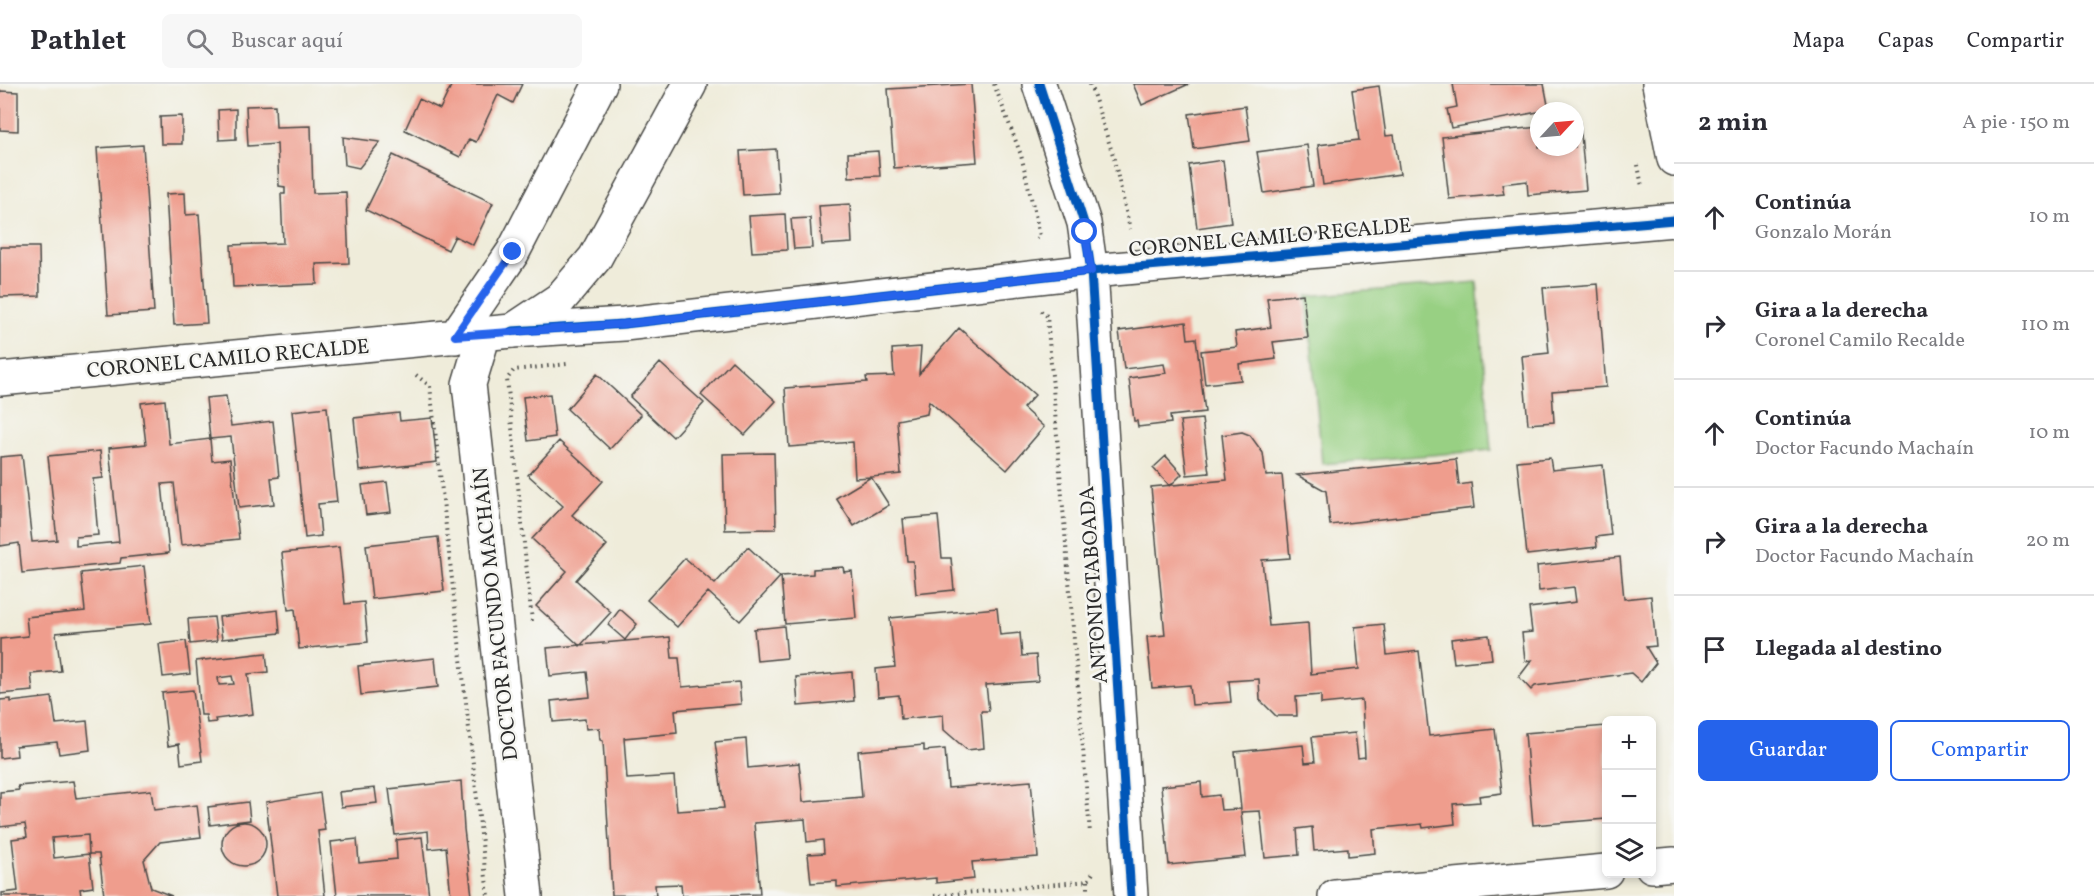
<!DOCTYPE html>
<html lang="es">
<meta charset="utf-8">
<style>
:root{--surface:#fff;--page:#f7f7f7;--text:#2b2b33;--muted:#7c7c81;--line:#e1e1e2;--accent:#2563eb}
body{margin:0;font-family:Vollkorn,serif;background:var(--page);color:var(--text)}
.controls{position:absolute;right:18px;bottom:18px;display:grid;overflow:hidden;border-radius:9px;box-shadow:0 3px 9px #0003}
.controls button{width:54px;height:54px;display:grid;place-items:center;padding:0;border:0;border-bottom:2px solid var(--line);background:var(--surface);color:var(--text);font:30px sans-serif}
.compass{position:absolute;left:1530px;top:18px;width:54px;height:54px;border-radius:50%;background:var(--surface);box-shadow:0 3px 9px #0003;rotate:64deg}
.stop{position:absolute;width:18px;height:18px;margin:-14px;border:4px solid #2563eb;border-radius:50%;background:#fff}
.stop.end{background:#2563eb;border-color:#fff;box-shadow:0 2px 6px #0008}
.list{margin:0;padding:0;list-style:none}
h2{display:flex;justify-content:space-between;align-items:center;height:78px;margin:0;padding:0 24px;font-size:26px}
h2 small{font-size:20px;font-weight:400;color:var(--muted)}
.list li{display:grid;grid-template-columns:39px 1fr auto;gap:18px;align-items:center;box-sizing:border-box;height:108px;padding:0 24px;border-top:2px solid var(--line)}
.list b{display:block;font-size:22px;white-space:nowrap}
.list p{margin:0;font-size:20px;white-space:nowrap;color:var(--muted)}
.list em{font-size:20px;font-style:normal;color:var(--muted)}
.actions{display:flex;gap:12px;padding:18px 24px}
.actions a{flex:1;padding:14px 0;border:2px solid var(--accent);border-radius:9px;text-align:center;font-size:21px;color:var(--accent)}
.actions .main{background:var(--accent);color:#fff}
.icon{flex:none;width:33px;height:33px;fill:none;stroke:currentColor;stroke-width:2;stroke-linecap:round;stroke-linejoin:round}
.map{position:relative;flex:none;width:1674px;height:812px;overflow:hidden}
header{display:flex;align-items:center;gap:36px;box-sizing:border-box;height:84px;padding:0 30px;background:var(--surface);border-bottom:2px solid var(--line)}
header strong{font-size:28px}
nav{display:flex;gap:33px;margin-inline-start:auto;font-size:21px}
.search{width:420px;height:54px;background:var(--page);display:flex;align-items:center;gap:15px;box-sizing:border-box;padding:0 21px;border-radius:9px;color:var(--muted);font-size:22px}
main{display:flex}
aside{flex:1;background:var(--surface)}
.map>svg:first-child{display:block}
.green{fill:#98d083;stroke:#627e57;stroke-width:1.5}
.building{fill:#ef9d8d;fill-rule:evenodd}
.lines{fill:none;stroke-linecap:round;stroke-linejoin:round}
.minor-casing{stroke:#484845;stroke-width:36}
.major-casing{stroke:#484845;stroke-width:36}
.path{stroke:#484845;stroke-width:4;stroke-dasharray:1.5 4.5;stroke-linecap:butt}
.minor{stroke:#fff;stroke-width:33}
.major{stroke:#fff;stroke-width:33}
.cycleway-casing{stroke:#f6f6f2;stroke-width:13}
.cycleway{stroke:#0057b8;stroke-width:9}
.route{stroke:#2563eb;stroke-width:8}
.labels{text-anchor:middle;stroke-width:5;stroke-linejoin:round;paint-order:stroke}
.street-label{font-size:21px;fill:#2b2b2b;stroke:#f6f6f2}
</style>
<header>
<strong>Pathlet</strong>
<div class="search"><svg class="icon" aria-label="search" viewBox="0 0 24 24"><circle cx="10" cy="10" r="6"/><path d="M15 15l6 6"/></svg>Buscar aquí</div>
<nav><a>Mapa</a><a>Capas</a><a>Compartir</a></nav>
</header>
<main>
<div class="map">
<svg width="1674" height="812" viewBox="0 0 1674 812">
<rect width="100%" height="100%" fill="#f6f6f2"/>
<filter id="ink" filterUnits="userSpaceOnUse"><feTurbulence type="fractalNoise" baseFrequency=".0167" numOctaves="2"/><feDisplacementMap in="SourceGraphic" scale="12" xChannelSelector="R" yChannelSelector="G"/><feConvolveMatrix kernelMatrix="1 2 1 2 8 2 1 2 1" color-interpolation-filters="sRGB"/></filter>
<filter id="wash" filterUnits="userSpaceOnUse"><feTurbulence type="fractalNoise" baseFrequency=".008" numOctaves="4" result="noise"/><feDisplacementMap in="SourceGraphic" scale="24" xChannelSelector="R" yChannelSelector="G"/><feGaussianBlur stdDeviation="1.35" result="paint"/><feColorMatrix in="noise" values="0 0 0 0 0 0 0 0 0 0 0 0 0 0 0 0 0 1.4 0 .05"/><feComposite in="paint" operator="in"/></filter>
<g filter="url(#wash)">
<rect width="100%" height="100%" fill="#efecda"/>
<path class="green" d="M1477,198L1491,366L1322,380L1307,212Z"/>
<g id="blocks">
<path class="building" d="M452,0H522L513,19L498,11L476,58L469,55L460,73L405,46L419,15L440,25Z
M971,0L977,78L894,84L888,5Z
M1133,0H1189L1142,21Z
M1453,0H1544L1549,26L1451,44L1447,25L1457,23Z
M1379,2L1386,52L1394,51L1400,90L1323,101L1318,61L1359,56L1352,6Z
M0,7L18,8V47L0,46Z
M275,21L276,43L311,42L313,109L346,108L349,179L316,180L317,200L233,203L231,161L283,159L281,110H285V103L279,102L277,60L248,62L246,22Z
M1245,22L1250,57L1194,65L1189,30Z
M236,25V55L219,56L218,26Z
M182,32V60H161L160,33Z
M1580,39L1586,106L1528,111L1527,97L1502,100L1504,110L1449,115L1442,53L1539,43V63H1575V40Z
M343,53L380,58L359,84L345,81Z
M143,61L154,228L108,231L97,64Z
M1307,61L1313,102L1264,109L1257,68Z
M776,65L779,109L743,111L740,67Z
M878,67L880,92L849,93L848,69Z
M393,71L493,119L473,161L455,152L448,166L366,126Z
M1223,76L1231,139L1197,144L1189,81Z
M185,109L186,131L199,130L207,239L174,241L166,110Z
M850,120L852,159L822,161L819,122Z
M785,130L787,166L752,168L749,132Z
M810,134L812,164L794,165L791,135Z
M0,163H39L40,212L0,213Z
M1598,200L1606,303L1552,307L1554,338L1528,340L1522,272L1549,269L1543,204Z
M1303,210L1308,254L1273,258L1276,275L1239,280L1241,296L1205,300L1201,267L1237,263L1235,248L1271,243L1267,214Z
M1186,238L1188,255L1196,254L1205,328L1170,332L1171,339L1138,343L1137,337H1134L1129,294L1166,289L1164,280L1124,285L1119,247Z
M959,244L1035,311L1023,324L1044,343L1007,386L929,317L927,330L897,336L901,390L871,393L889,421L854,442L836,414L871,393L855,394L853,358L789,363L785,304L867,298L866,293L894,292L892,265L921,263L919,290Z
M732,277L776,317L745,351L701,311Z
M660,279L704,319L673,353L630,313Z
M597,290L641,331L610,365L567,325Z
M550,310L555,353L528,357L523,313Z
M226,312L231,342L273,337L279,393L271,394L274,420L239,424L231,353L210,355L206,314Z
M165,316L169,360L210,355L212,377L230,375L239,455L181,461L174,399L162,400L169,469L121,474L120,479L22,489L19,459L0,462V373L22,371L32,458L57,456L48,372L100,367L103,394L93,395L98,451L76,453V462L119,458L109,364L146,360L141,319Z
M327,323L337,418L318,420L321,452L305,454L292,327Z
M399,329L400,337L432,334L437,378L359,387L354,334Z
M1202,335L1209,389L1187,391L1180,337Z
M1242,348L1250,351L1263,369L1266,392L1282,391L1290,474L1262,476L1269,542L1308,539L1311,590L1359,585L1355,543L1384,540L1387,571L1419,567L1429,652L1495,645L1502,709L1479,712L1480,718L1453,720L1455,740L1423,744L1422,740L1373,745L1375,769L1348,772V764L1314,767L1312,743L1297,745L1299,771L1265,774L1260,727L1241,728L1246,773L1169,781L1161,702L1201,698L1202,713L1219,711L1221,726L1241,725L1235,668L1303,661L1305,679L1315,678L1312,653L1355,649L1358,674L1365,673L1362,616L1321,620V611L1296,613L1297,632H1276L1260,616L1259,595L1229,597L1231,618L1192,621L1190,601L1152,604L1147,553L1165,551L1151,403L1227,396L1222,351Z
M559,357L603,397L572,431L607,461L576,496L611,528L580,562L536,522L567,487L532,455L563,422L528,391Z
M774,369L776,445L725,446L723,370Z
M1166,372L1182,390L1170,402L1153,384Z
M1550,374L1552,386L1603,381L1611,451L1596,453L1597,463L1527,471L1517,377Z
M1456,375L1459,401L1471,399L1474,424L1330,441L1326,407L1297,391Z
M387,398L391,428L366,431L362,401Z
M938,432L942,474H951L954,506L916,510L913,477H907L903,435Z
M438,453L444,507L372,515L366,461Z
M339,463L345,520L364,518L368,558L299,565L295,525L288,526L282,469Z
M748,463L780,493L740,537L708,508L677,543L647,516L685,474L715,500Z
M1620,473L1624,515L1651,512L1656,562L1646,563L1656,579L1641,598L1631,589L1535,602L1531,606L1519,593L1532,576L1525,577L1522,549L1532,548L1529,524L1576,518L1574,503L1539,507L1537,482Z
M144,482L151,540L56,549L61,587L31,590L33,607L0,610V555L28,552L26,533L85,527L81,489Z
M843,483L844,488L852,487L856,534L785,540L781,492L813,490V485Z
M997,524L1000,551L1020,549L1022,572L1036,571L1038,597L986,601L989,627H981L984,664L967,666L944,646L943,631L901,635L899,611L878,613L876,585L895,583L890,534Z
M620,525L637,540L625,556L608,541Z
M278,526L280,549L222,555L219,533Z
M214,533L217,557L190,560L188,535Z
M784,542L787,574L757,577L754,545Z
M1489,551L1492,575L1454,579L1451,555Z
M670,553L672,574H679L682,603L739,598L741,620L675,626L677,649L624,654L627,695L674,692L677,727L724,724L715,658L746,655L748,684L799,679L803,718L862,713L858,667L924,661V667L945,665L948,704L1031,697L1038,773L972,778L974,795L936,799V794L837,803V797L811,799L808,770L824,769L823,756L807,758L805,735L754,739L760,810L682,812L681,800L655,801L656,812L612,811L603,657L600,656L599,644L586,645L585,635L553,638L551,617L590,613L587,588L550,592L547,564Z
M186,557L190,590L163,593L159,560Z
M266,569L268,588L248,590L253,630L215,635L216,638L207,639L206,631H201L196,577ZM232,592L234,600L219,601L218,594Z
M435,574L438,603L361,611L358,582Z
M852,588L854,617L798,622L796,593Z
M193,606L202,677L181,680L179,660L168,662L162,609Z
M52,613L56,640L87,637L90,666L59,670L57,658L16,662L17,672L0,674V616L11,615V618Z
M1606,642V735L1533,741L1525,649Z
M73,697L76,714L151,706L154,726L197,721L201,753L160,758L144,776L151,804L172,812H104L99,770H89L93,803L80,805L81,812H2V809L18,807L12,755L27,753L25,740L0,743V708L19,706L18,702ZM88,751L89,770L54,774L52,754Z
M461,697L464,745L472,812H451L446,763L429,765L428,747L395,751L389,705Z
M375,704L377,719L341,723L339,708Z
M320,709L325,746L318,747L325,812H277L266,718Z
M248,718L250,736L210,741L208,723Z
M222 760a22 22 0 1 1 44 0a22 22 0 1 1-44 0Z
M422,753L429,812H337L331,758L357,755L359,779L397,775L396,756Z"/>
</g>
</g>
<g filter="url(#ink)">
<use href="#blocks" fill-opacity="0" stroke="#484845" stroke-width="1.5"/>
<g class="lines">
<defs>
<path id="minor" d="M1039,0L1084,139L1091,187L1131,812
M1659,0L1674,75
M512,247L624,240L1091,187L1674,136
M1652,782L1674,780
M1335,812L1606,787"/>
<path id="major" d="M484,250L469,300L526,812
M455,253L513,168L600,0
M0,295L512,247L560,215L595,174L690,0"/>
</defs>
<use href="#minor" class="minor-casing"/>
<use href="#major" class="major-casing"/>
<path class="path" d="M994,0L1021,71L1040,152L1035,157
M1090,0L1113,71L1130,145
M1638,81L1642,103
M1041,227L1047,232L1090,749
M416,291L430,302L488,812
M532,537L507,295L514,286L567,280
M1088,797V805
M934,812L1088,797L1093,789"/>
<use href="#minor" class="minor"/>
<use href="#major" class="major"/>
<defs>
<path id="cycleway" d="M1039,0L1084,139L1091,187L1131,812
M512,247L624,240L1091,187L1674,136"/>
</defs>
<use href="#cycleway" class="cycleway-casing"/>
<use href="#cycleway" class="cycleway"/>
</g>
</g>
<g class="lines" filter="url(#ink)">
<path class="route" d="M513,168L455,252L624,240L1091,187L1085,148"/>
</g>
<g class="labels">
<g class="street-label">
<text transform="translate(1270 153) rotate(-5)" y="7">CORONEL CAMILO RECALDE</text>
<text transform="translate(228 274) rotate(-5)" y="7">CORONEL CAMILO RECALDE</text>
<text transform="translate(1093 501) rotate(-94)" y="7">ANTONIO TABOADA</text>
<text transform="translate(495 530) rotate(-96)" y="7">DOCTOR FACUNDO MACHAÍN</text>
</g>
</g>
</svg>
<div class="controls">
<button>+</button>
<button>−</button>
<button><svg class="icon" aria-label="layers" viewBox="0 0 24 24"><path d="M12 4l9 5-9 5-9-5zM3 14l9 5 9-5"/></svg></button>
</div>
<svg class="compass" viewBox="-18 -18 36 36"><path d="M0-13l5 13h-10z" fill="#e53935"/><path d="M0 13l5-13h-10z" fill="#7c7c81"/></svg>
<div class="stop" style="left:1085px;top:148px"></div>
<div class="stop end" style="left:513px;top:168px"></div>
</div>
<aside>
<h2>2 min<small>A pie · 150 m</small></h2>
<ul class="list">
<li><svg class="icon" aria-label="ahead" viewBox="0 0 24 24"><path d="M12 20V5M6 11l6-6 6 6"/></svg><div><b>Continúa</b><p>Gonzalo Morán</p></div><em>10 m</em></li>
<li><svg class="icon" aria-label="right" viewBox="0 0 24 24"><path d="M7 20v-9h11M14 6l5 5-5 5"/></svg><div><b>Gira a la derecha</b><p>Coronel Camilo Recalde</p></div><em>110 m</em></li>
<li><svg class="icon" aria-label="ahead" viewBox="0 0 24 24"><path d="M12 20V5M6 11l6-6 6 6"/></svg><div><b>Continúa</b><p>Doctor Facundo Machaín</p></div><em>10 m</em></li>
<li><svg class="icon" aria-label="right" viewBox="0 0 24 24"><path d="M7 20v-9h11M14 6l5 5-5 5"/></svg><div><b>Gira a la derecha</b><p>Doctor Facundo Machaín</p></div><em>20 m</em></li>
<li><svg class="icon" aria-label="arrive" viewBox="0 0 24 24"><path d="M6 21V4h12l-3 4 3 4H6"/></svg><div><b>Llegada al destino</b></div></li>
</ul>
<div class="actions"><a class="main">Guardar</a><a>Compartir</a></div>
</aside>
</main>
